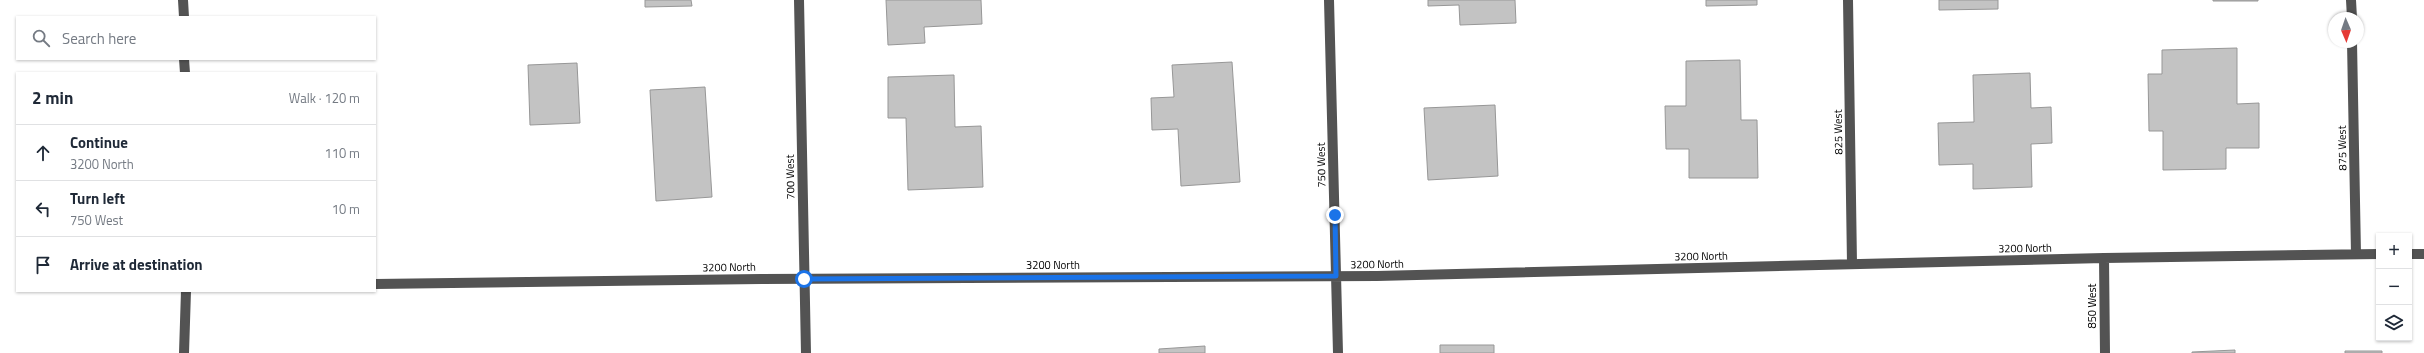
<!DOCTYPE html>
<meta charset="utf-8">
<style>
:root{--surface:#fff;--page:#f6f6f7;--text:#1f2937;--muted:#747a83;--line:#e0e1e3}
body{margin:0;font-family:"Titillium Web",sans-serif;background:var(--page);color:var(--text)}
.controls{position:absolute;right:12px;bottom:12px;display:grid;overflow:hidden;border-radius:0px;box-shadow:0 1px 3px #0004}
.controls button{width:36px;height:36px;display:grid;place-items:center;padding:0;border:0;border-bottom:1px solid var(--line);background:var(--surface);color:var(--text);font:20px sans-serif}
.compass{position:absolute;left:2328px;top:12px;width:36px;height:36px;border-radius:50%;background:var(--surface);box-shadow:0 1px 3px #0004;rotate:178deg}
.stop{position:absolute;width:12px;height:12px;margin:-9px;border:3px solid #1a73e8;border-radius:50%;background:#fff}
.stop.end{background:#1a73e8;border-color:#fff;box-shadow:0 1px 4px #0008}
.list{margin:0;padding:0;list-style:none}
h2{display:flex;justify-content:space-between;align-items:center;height:52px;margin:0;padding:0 16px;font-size:17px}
h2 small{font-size:13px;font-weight:400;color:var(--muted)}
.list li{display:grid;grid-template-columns:26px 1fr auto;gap:12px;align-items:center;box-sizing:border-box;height:56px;padding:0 16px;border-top:1px solid var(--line)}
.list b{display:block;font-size:15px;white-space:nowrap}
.list p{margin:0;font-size:13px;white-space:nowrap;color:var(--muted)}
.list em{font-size:13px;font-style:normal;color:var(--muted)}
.icon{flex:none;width:22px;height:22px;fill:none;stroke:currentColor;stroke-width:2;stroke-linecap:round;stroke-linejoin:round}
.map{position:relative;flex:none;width:2424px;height:353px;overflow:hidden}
.search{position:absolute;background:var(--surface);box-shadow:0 1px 3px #0004;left:16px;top:16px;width:360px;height:44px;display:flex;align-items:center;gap:10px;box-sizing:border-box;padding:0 14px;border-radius:0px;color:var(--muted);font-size:15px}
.panel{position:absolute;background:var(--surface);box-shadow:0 1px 3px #0004;left:16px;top:72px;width:360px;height:220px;border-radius:0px}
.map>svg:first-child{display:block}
.building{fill:#c3c3c3;stroke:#979797}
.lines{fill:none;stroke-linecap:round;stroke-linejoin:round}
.minor{stroke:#535353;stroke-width:10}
.route{stroke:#1a73e8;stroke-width:5}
.labels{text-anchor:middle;stroke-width:3;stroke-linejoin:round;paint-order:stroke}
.street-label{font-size:11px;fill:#000;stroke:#fff}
</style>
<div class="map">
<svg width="2424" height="353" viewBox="0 0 2424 353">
<rect width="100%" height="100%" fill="#fff"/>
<path class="building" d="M645,0H691L692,6L645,7Z
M886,0H981L982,24L924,27L925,43L888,45Z
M1428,0H1515L1516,23L1460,25L1459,5L1428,6Z
M1706,0H1757V5L1706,6Z
M1939,0H1998V9L1939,10Z
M2213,0H2258V1H2213Z
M2237,48V104L2259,103V148H2226V169L2163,170V131H2149L2148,74H2162V50Z
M1740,60L1741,120H1757L1758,178H1689V149H1666L1665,106H1686V61Z
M1232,62L1240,182L1181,186L1178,129L1152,130L1151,98L1174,97L1172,65Z
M577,63L580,123L530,125L528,65Z
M2030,73L2031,108L2051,107L2052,143L2031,144L2032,187L1973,189V164L1939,165L1938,123L1974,122L1973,75Z
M954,75L955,127L981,126L983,187L908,190L906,118H888V77Z
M705,87L712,197L656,201L650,90Z
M1495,105L1498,176L1428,180L1424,108Z
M1440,345H1494V353H1440Z
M1205,346V353H1159V349Z
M2235,350V353H2192V352Z
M2345,351H2382V353H2345Z"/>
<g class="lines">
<path class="minor" d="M183,0L184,17
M799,0L806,353
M1329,0L1338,353
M1848,0L1852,264
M2351,0L2352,18
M2352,42L2356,254
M184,59L185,73
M2409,254H2424
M2104,258L2105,353
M375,284L761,279L1377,276L2104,258L2379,254
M184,353L186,291"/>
</g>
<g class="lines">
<path class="route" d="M804,279L1336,276L1335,215"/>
</g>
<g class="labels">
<g class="street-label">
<text transform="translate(1838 132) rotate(-91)" y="4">825 West</text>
<text transform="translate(2342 148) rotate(-91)" y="4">875 West</text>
<text transform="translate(1321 165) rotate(-91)" y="4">750 West</text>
<text transform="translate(790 177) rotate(-91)" y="4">700 West</text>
<text transform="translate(2025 248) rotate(-1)" y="4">3200 North</text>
<text transform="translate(1701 256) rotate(-1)" y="4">3200 North</text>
<text transform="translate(1377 264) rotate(-1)" y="4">3200 North</text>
<text x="1053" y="269">3200 North</text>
<text transform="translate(729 267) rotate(-1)" y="4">3200 North</text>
<text transform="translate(2092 306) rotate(-90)" y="4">850 West</text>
</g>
</g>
</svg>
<div class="controls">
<button>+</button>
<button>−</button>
<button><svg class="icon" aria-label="layers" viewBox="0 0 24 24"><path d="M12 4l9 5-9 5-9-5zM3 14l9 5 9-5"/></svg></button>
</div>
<svg class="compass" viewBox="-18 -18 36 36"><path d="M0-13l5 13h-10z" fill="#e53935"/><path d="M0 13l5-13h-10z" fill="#747a83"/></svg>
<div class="stop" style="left:804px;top:279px"></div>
<div class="stop end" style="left:1335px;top:215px"></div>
<div class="search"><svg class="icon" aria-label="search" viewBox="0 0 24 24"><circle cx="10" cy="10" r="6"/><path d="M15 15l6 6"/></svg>Search here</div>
<section class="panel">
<h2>2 min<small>Walk · 120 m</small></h2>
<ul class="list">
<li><svg class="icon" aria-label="ahead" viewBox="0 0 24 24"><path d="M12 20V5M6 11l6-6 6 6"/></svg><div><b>Continue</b><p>3200 North</p></div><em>110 m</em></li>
<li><svg class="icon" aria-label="left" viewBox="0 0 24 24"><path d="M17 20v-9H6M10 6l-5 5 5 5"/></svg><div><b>Turn left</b><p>750 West</p></div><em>10 m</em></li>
<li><svg class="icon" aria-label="arrive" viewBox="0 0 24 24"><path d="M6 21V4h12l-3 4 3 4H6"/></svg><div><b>Arrive at destination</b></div></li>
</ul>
</section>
</div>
